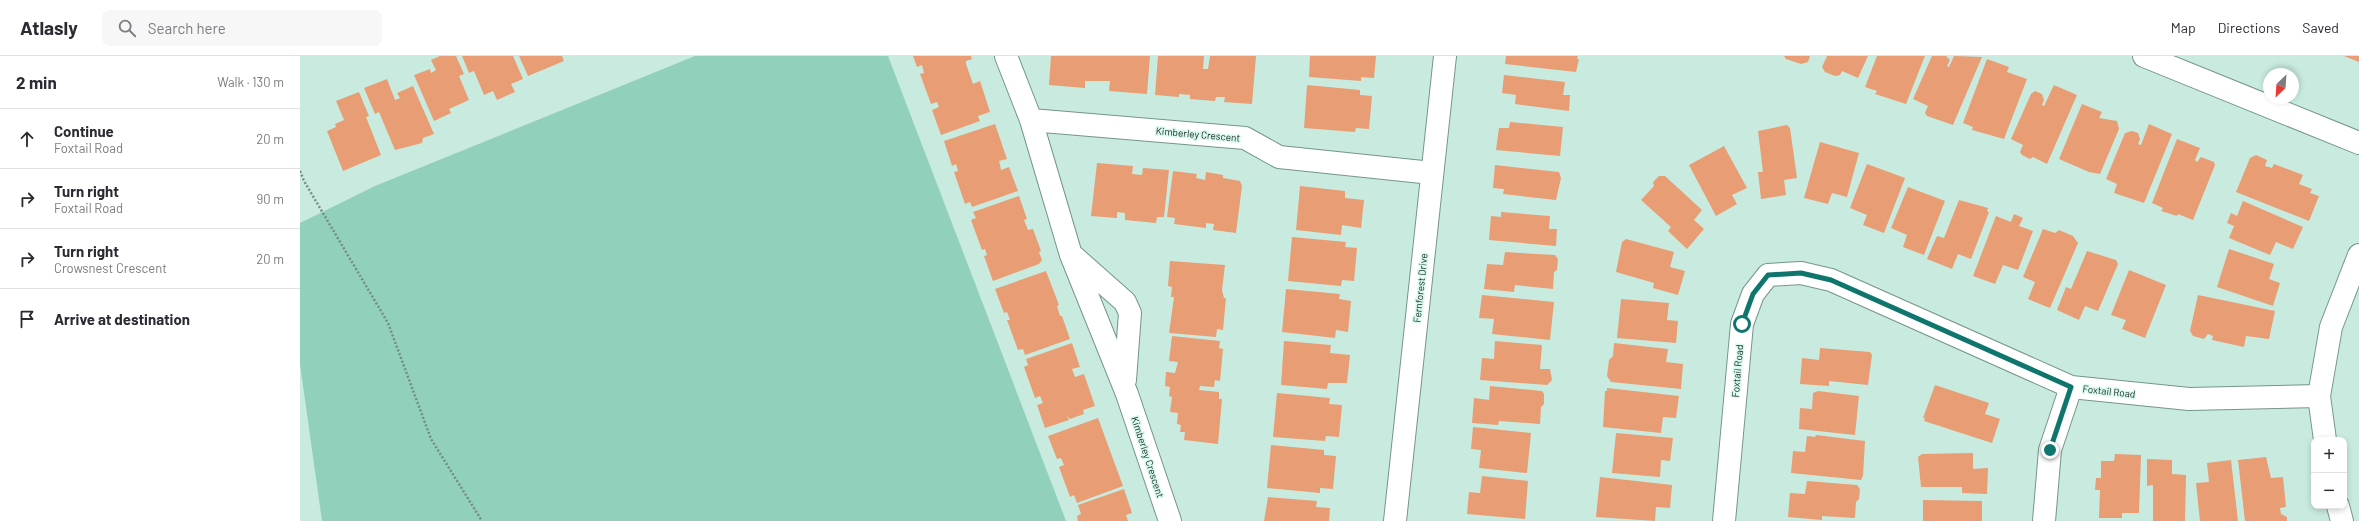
<!DOCTYPE html>
<meta charset="utf-8">
<style>
:root{--surface:#fff;--page:#f7f7f7;--text:#2b2b33;--muted:#7c7c81;--line:#e1e1e2}
body{margin:0;font-family:Barlow,sans-serif;background:var(--page);color:var(--text)}
.controls{position:absolute;right:12px;bottom:12px;display:grid;overflow:hidden;border-radius:8px;box-shadow:0 2px 6px #0003}
.controls button{width:36px;height:36px;display:grid;place-items:center;padding:0;border:0;border-bottom:1px solid var(--line);background:var(--surface);color:var(--text);font:20px sans-serif}
.compass{position:absolute;left:1963px;top:12px;width:36px;height:36px;border-radius:50%;background:var(--surface);box-shadow:0 2px 6px #0003;rotate:205deg}
.stop{position:absolute;width:12px;height:12px;margin:-9px;border:3px solid #0f766e;border-radius:50%;background:#fff}
.stop.end{background:#0f766e;border-color:#fff;box-shadow:0 1px 4px #0008}
.list{margin:0;padding:0;list-style:none}
h2{display:flex;justify-content:space-between;align-items:center;height:52px;margin:0;padding:0 16px;font-size:17px}
h2 small{font-size:13px;font-weight:400;color:var(--muted)}
.list li{display:grid;grid-template-columns:26px 1fr auto;gap:12px;align-items:center;box-sizing:border-box;height:60px;padding:0 16px;border-top:1px solid var(--line)}
.list b{display:block;font-size:15px;white-space:nowrap}
.list p{margin:0;font-size:13px;white-space:nowrap;color:var(--muted)}
.list em{font-size:13px;font-style:normal;color:var(--muted)}
.icon{flex:none;width:22px;height:22px;fill:none;stroke:currentColor;stroke-width:2;stroke-linecap:round;stroke-linejoin:round}
.map{position:relative;flex:none;width:2059px;height:465px;overflow:hidden}
header{display:flex;align-items:center;gap:24px;box-sizing:border-box;height:56px;padding:0 20px;background:var(--surface);border-bottom:1px solid var(--line)}
header strong{font-size:19px}
nav{display:flex;gap:22px;margin-inline-start:auto;font-size:14px}
.search{width:280px;height:36px;background:var(--page);display:flex;align-items:center;gap:10px;box-sizing:border-box;padding:0 14px;border-radius:8px;color:var(--muted);font-size:15px}
main{display:flex}
aside{flex:1;background:var(--surface)}
.map>svg:first-child{display:block}
.green{fill:#91d0ba}
.building{fill:#e89d74}
.lines{fill:none;stroke-linecap:round;stroke-linejoin:round}
.minor-casing{stroke:#76958a;stroke-width:24}
.tertiary-casing{stroke:#76958a;stroke-width:24}
.path{stroke:#758c84;stroke-width:2.5;stroke-dasharray:2 2;stroke-linecap:butt}
.minor{stroke:#fff;stroke-width:22}
.tertiary{stroke:#fff;stroke-width:22}
.route{stroke:#0f766e;stroke-width:5}
.labels{text-anchor:middle;stroke-width:3;stroke-linejoin:round;paint-order:stroke}
.street-label{font-size:10px;fill:#222f2b;stroke:#d6f9ec}
</style>
<header>
<strong>Atlasly</strong>
<div class="search"><svg class="icon" aria-label="search" viewBox="0 0 24 24"><circle cx="10" cy="10" r="6"/><path d="M15 15l6 6"/></svg>Search here</div>
<nav><a>Map</a><a>Directions</a><a>Saved</a></nav>
</header>
<main>
<aside>
<h2>2 min<small>Walk · 130 m</small></h2>
<ul class="list">
<li><svg class="icon" aria-label="ahead" viewBox="0 0 24 24"><path d="M12 20V5M6 11l6-6 6 6"/></svg><div><b>Continue</b><p>Foxtail Road</p></div><em>20 m</em></li>
<li><svg class="icon" aria-label="right" viewBox="0 0 24 24"><path d="M7 20v-9h11M14 6l5 5-5 5"/></svg><div><b>Turn right</b><p>Foxtail Road</p></div><em>90 m</em></li>
<li><svg class="icon" aria-label="right" viewBox="0 0 24 24"><path d="M7 20v-9h11M14 6l5 5-5 5"/></svg><div><b>Turn right</b><p>Crowsnest Crescent</p></div><em>20 m</em></li>
<li><svg class="icon" aria-label="arrive" viewBox="0 0 24 24"><path d="M6 21V4h12l-3 4 3 4H6"/></svg><div><b>Arrive at destination</b></div></li>
</ul>
</aside>
<div class="map">
<svg width="2059" height="465" viewBox="0 0 2059 465">
<rect width="100%" height="100%" fill="#c9ebdf"/>
<path class="green" d="M395,0H588L766,465H22L0,308V167L75,130Z"/>
<path class="building" d="M140,0H156L164,18L159,20L169,44L149,53L151,57L134,65L114,19L130,13L131,17L136,14L131,4Z
M162,0H213L223,23L211,28L215,36L197,44L193,35L184,39L174,15L169,17Z
M219,0H262L264,5L228,20Z
M613,0H671L672,3L666,5V8L673,28L680,25L690,56L678,60L680,65L641,79L632,54L639,51L637,46L631,48L620,18L624,17L622,9L617,11Z
M751,0H850L847,38L809,35L810,25H785V32L749,29Z
M858,0H904L903,13H908L910,0H956L952,48L924,46L925,41H916L915,45L890,43V39L879,38V41L855,39Z
M1010,0H1076L1074,22L1061,21V25L1009,21Z
M1206,0H1278L1277,3H1279L1276,16L1205,8Z
M1484,0H1510L1508,6L1501,8L1486,3Z
M1527,0H1568L1558,22L1542,15L1540,19L1535,20L1525,16L1522,11Z
M1577,0H1625L1606,48L1575,38L1577,35L1565,31Z
M1632,0H1646L1650,4L1647,10L1649,11L1654,0L1682,1L1653,69L1627,60L1625,57L1628,50L1613,43Z
M2044,0H2059V6Z
M1687,3L1709,11L1707,16L1727,23L1704,83L1672,74L1673,71L1663,67Z
M1204,19L1265,26L1263,39H1270L1269,55L1215,48L1216,39L1202,37Z
M87,23L95,44L100,42L97,37L113,30L134,78L123,82L122,87L95,94L79,56L75,58L64,32Z
M1007,29L1060,34V39L1072,40L1069,73L1056,72L1055,76L1004,72Z
M1754,29L1777,39L1747,108L1733,101L1730,103L1722,99L1720,96L1723,89L1711,83L1731,38L1735,35L1742,38L1744,44L1742,49L1744,50Z
M59,36L69,60L66,61L81,99L43,115L27,75L36,71L35,68L44,64L36,45Z
M1782,48L1802,56L1799,62L1817,65L1819,73L1800,118L1789,116L1759,103Z
M1210,66L1263,71L1260,100L1196,94L1199,72H1209Z
M695,68L707,103L699,105L700,109L701,114L709,111L718,135L672,151L670,146L665,148L654,116L658,115L656,108L652,110L644,85Z
M1849,68L1872,78L1844,147L1814,137L1817,128L1806,123L1825,77L1832,75L1838,77L1840,83L1838,88L1841,89Z
M1487,69L1490,72L1497,122L1484,124L1486,139L1461,143L1458,116H1463L1458,75Z
M1877,83L1900,92L1895,104L1897,106L1901,101L1914,106L1915,109L1893,164L1878,158L1877,160L1861,155L1863,152L1852,147Z
M1520,86L1559,97L1547,141L1532,137L1528,148L1504,142Z
M1424,90L1447,132L1432,139L1437,148L1416,160L1389,109Z
M1956,99L1967,104L1965,110L1972,112L1974,108L2003,119L1999,128L2012,133L2010,137L2019,140L2009,165L1936,136L1950,102Z
M797,107L833,110L832,118L842,119L843,112L869,114L864,161H857L856,167L825,164V157L817,156V162L791,160Z
M1567,108L1605,122L1584,177L1563,169L1567,159L1550,152Z
M1195,109L1259,116L1261,122L1256,144L1203,138L1204,133L1193,132Z
M873,115L897,118L896,122L905,124L906,116L923,119V122L940,125L942,130L936,177L913,174L914,168L906,167V172L874,168L875,162L867,161Z
M1359,120H1365L1402,154L1394,164L1404,173L1387,193L1368,175L1371,171L1341,144L1354,130L1353,126Z
M1000,130L1045,135V142L1064,144L1061,172L1042,169L1041,179L996,174Z
M1608,131L1645,145L1624,199L1603,191L1607,179L1591,172Z
M719,140L727,163L724,164L728,174L733,173L741,195L739,196L742,204L739,208L693,225L684,200L687,199L685,193L682,194L671,164L676,162L673,156Z
M1659,144L1688,152L1687,155L1689,156L1671,203L1658,198L1652,213L1627,203L1637,180L1644,182Z
M1943,145L2003,171L1993,193L1976,186L1970,199L1929,182L1934,170L1927,167L1931,157L1937,160Z
M1201,156L1250,160L1249,173H1257L1256,190L1189,184L1191,160L1201,161Z
M1714,158L1723,162L1719,170L1733,175L1718,214L1703,209L1695,228L1673,220L1696,160L1711,166Z
M1743,173L1755,177L1759,174L1773,180L1778,187L1750,252L1728,243L1735,226L1723,221Z
M992,181L1046,186L1045,191L1057,192L1054,225L1042,224L1041,230L988,225Z
M1326,183L1374,196L1370,211L1385,215L1378,239L1353,232L1354,227L1316,216L1322,186Z
M1929,193L1974,208L1969,223L1980,227L1973,250L1917,231Z
M1787,195L1816,204L1818,208L1798,255L1785,250L1779,264L1757,254L1766,231L1771,233Z
M1205,196L1255,199L1258,203L1257,214L1254,216L1253,233L1215,229L1214,236L1184,233L1187,208L1203,209Z
M870,205L925,209L922,234L924,242H926L923,274L917,273L916,281L869,277L874,241H871L872,231L868,230Z
M1829,214L1866,229L1845,282L1822,273L1826,264L1811,259Z
M746,215L759,249L757,250L760,260H762L770,283L725,299L723,293L718,294L707,264H710L707,256L704,257L695,233Z
M986,233L1040,238L1039,243L1051,245L1048,276L1036,274L1035,282L982,276Z
M1182,239L1254,246L1250,284L1192,278L1194,263L1179,262Z
M1898,239L1975,255L1969,283L1946,280L1944,291L1912,284L1913,280L1908,278L1904,283L1893,280L1890,275Z
M1321,243L1369,247L1367,264L1378,265L1376,287L1317,282Z
M872,280L920,285L919,292L923,293L920,325L915,324L914,331L900,330L899,334L919,336V343H922L918,388L884,384L885,376H880L881,369L877,368L878,357L870,356L872,341L869,340L870,331L865,330L866,316L875,317L878,306L869,305Z
M984,285L1031,289L1030,297L1050,299L1047,327H1028L1027,333L981,329Z
M1195,285L1242,289L1240,313H1250L1252,324L1247,329L1180,324L1182,302L1194,303Z
M772,287L780,311L772,313L775,321L784,318L795,350L783,354L784,358L770,363L767,360L769,364L745,372L737,349L743,347L740,340L735,342L724,311L728,309L726,303Z
M1314,287L1368,293L1366,306L1383,308L1381,333L1311,326L1307,320L1309,304L1313,300Z
M1520,292L1570,296L1572,299L1568,329L1529,325V330L1500,328L1502,302L1519,304Z
M1635,329L1689,347L1685,358L1700,363L1692,387L1624,365L1625,362H1623Z
M1190,330L1242,335L1244,338V348L1241,351L1240,368L1199,365L1198,369L1172,367L1174,342L1189,344Z
M1307,332L1379,340L1376,362L1363,361L1361,377L1303,371L1305,335H1307Z
M1518,335L1559,340L1555,379L1499,373L1500,352L1512,353L1513,337Z
M977,337L1030,342L1029,348L1042,349L1039,381L1026,380L1025,385L973,381Z
M798,362L823,430L777,447L774,439L770,441L759,411L764,409L761,402L757,403L748,380Z
M1173,371L1231,377L1227,417L1179,412L1181,394L1171,393Z
M1316,377L1373,382L1370,405L1361,404L1360,421L1312,417Z
M1516,379L1565,385L1563,420L1561,424L1491,417L1493,395L1505,396L1507,380L1515,381Z
M971,389L1024,394V399L1036,400L1033,433L1020,432V437L967,432Z
M1673,397V413L1688,412L1687,438L1662,437V431H1621L1618,401L1622,398Z
M1815,398L1841,399L1839,457H1822V462H1799L1800,434H1795L1796,422H1801V405H1814Z
M1966,401L1971,422L1983,421L1986,451L1980,452L1981,458L1987,461V465H1945L1938,404Z
M1847,403L1872,404V418L1886,419L1885,465H1853V429L1847,430Z
M1931,404L1938,465H1900L1896,427L1909,426L1907,407Z
M1182,420L1228,425L1225,463L1167,458L1169,436L1180,437Z
M1300,421L1372,429L1370,452L1356,451L1355,465L1296,461Z
M1507,425L1557,429L1560,433L1559,443L1556,446L1555,462L1522,460V464L1488,461L1490,437L1505,438Z
M824,433L832,457L826,459L828,465H778L777,460L781,458L778,449Z
M968,441L1017,445L1016,451L1030,452L1029,465H964Z
M1623,444L1682,445V465H1623Z"/>
<g class="lines">
<defs>
<path id="minor" d="M706,0L731,64L771,199L827,338L870,465
M731,64L945,82L979,101L1132,117
M773,200L825,246L830,257L825,324
M2025,384L2019,340L2031,271L2059,199
M2038,450L2042,465
M1424,465L1442,268L1453,238L1468,219L1501,217L1531,224L1771,331L1889,343L2019,340
M1744,465L1750,394L1771,331"/>
<path id="tertiary" d="M1844,0L2059,87
M1095,465L1145,0"/>
</defs>
<use href="#minor" class="minor-casing"/>
<use href="#tertiary" class="tertiary-casing"/>
<path class="path" d="M0,115L4,125L88,267L131,383L182,465"/>
<use href="#minor" class="minor"/>
<use href="#tertiary" class="tertiary"/>
</g>
<g class="lines">
<path class="route" d="M1442,268L1453,238L1468,219L1501,217L1531,224L1771,331L1750,394"/>
</g>
<g class="labels">
<g class="street-label">
<text transform="translate(898 78) rotate(5)" y="4">Kimberley Crescent</text>
<text transform="translate(1120 232) rotate(-84)" y="4">Fernforest Drive</text>
<text transform="translate(1437 315) rotate(-85)" y="4">Foxtail Road</text>
<text transform="translate(1809 335) rotate(6)" y="4">Foxtail Road</text>
<text transform="translate(848 401) rotate(72)" y="4">Kimberley Crescent</text>
</g>
</g>
</svg>
<div class="controls">
<button>+</button>
<button>−</button>
</div>
<svg class="compass" viewBox="-18 -18 36 36"><path d="M0-13l5 13h-10z" fill="#e53935"/><path d="M0 13l5-13h-10z" fill="#7c7c81"/></svg>
<div class="stop" style="left:1442px;top:268px"></div>
<div class="stop end" style="left:1750px;top:394px"></div>
</div>
</main>
